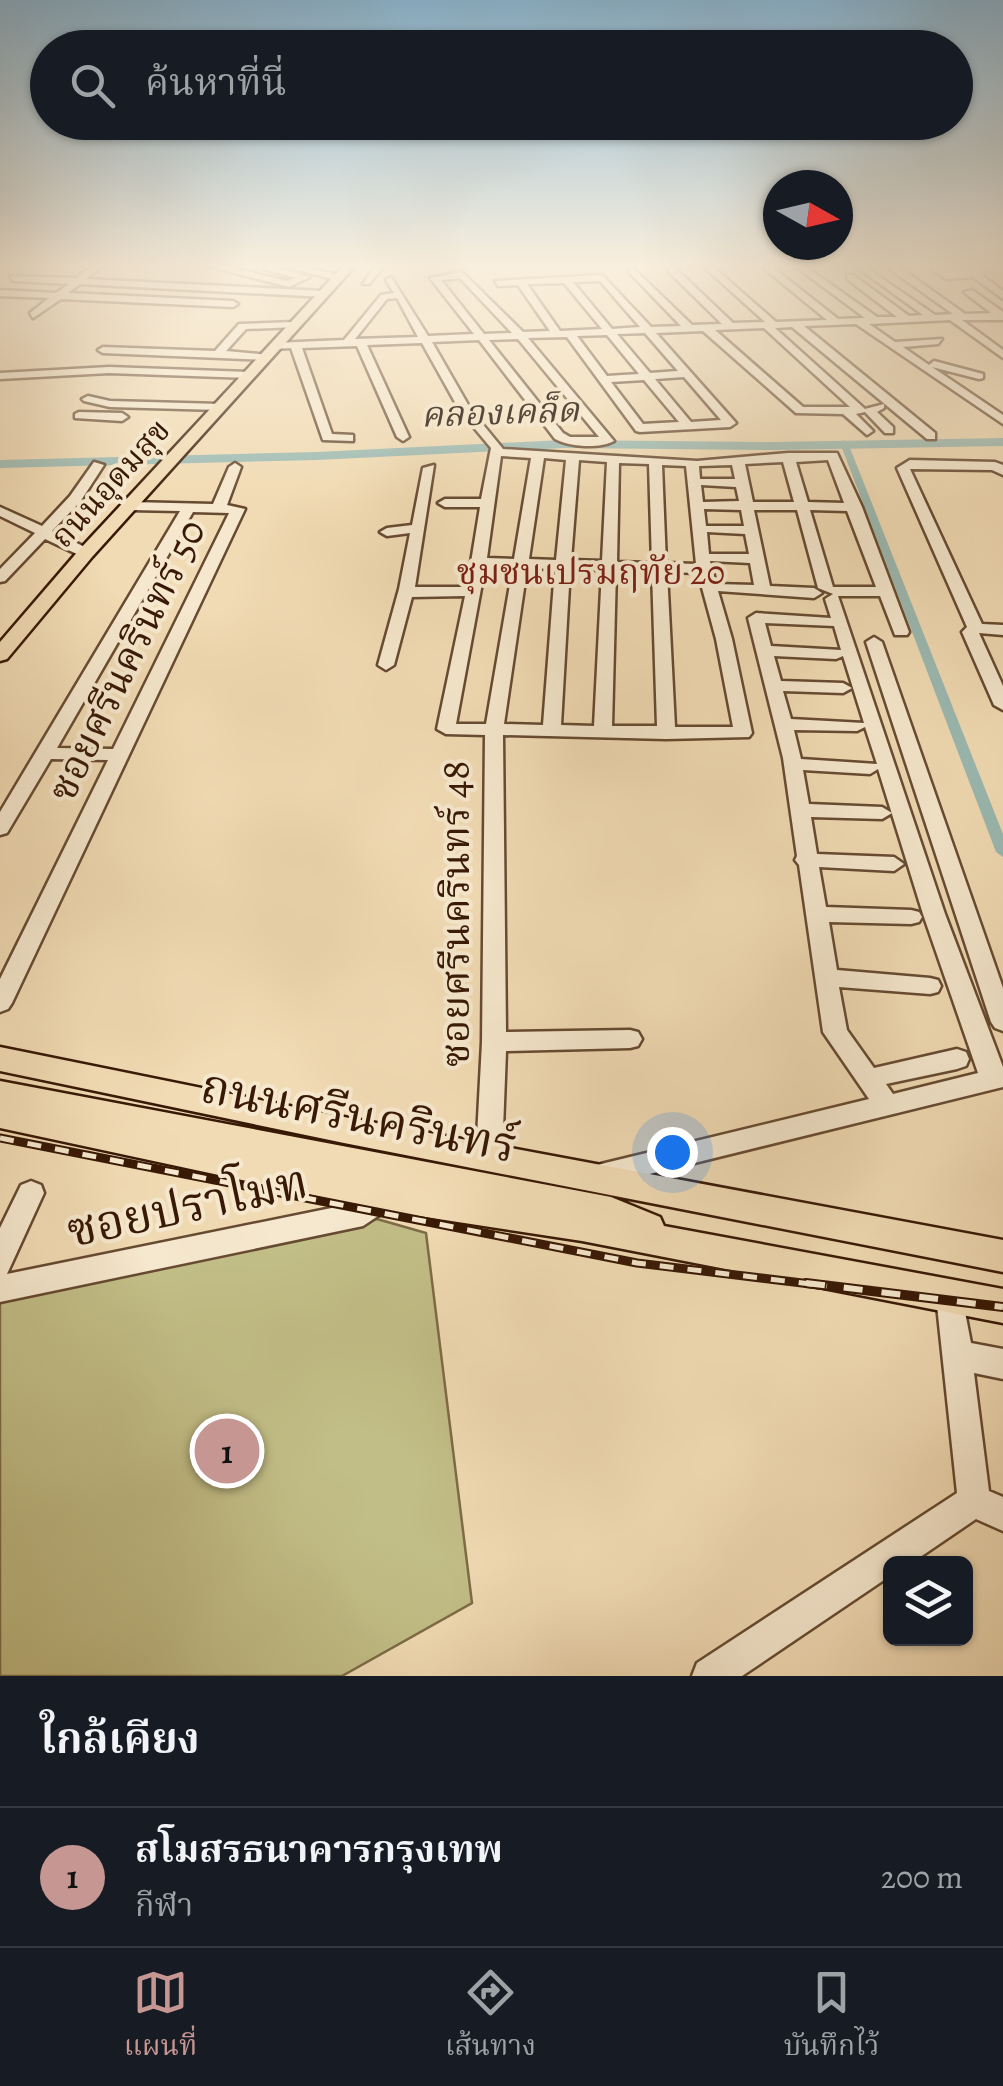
<!DOCTYPE html>
<html lang="th">
<meta charset="utf-8">
<style>
:root{--surface:#171b24;--page:#20242c;--text:#f1f3f6;--muted:#9ea1a6;--line:#363941;--accent:#c59692}
body{margin:0;font-family:Alegreya,"Noto Serif Thai",serif;background:var(--page);color:var(--text)}
.controls{position:absolute;right:30px;bottom:30px;display:grid;overflow:hidden;border-radius:15px;box-shadow:0 2px 8px #0004}
.controls button{width:90px;height:90px;display:grid;place-items:center;padding:0;border:0;border-bottom:2px solid var(--line);background:var(--surface);color:var(--text);font:50px sans-serif}
.compass{position:absolute;left:763px;top:170px;width:90px;height:90px;border-radius:50%;background:var(--surface);box-shadow:0 2px 8px #0004;rotate:98deg}
.you{position:absolute;left:672px;top:1152px;width:35px;height:35px;margin:-25px;border:8px solid #fff;border-radius:50%;background:#1a73e8;box-shadow:0 0 0 15px #1a73e833}
.badge{display:grid;place-items:center;width:65px;height:65px;border-radius:50%;background:var(--accent);color:#111;font-size:32px;font-weight:700}
.pin{position:absolute;translate:-50% -50%;border:5px solid #fff;box-shadow:0 2px 10px #0006}
.list{margin:0;padding:0;list-style:none}
h2{display:flex;justify-content:space-between;align-items:center;height:130px;margin:0;padding:0 40px;font-size:42px}
h2 small{font-size:32px;font-weight:400;color:var(--muted)}
.list li{display:grid;grid-template-columns:65px 1fr auto;gap:30px;align-items:center;box-sizing:border-box;height:140px;padding:0 40px;border-top:2px solid var(--line)}
.list b{display:block;font-size:38px;white-space:nowrap}
.list p{margin:0;font-size:32px;white-space:nowrap;color:var(--muted)}
.list em{font-size:32px;font-style:normal;color:var(--muted)}
.icon{flex:none;width:55px;height:55px;fill:none;stroke:currentColor;stroke-width:2;stroke-linecap:round;stroke-linejoin:round}
.map{position:relative;flex:none;width:1003px;height:1676px;overflow:hidden}
.search{position:absolute;background:var(--surface);box-shadow:0 2px 8px #0004;left:30px;right:30px;top:30px;height:110px;display:flex;align-items:center;gap:25px;box-sizing:border-box;padding:0 35px;border-radius:55px;color:var(--muted);font-size:38px}
.sheet{height:270px;background:var(--surface)}
nav{display:flex;justify-content:space-around;align-items:center;box-sizing:border-box;height:140px;border-top:2px solid var(--line);background:var(--surface);font-size:28px;color:var(--muted)}
nav a{display:grid;justify-items:center;gap:5px}
nav .on{color:var(--accent)}
.map>svg:first-child{display:block}
.green{fill:#c2be87;stroke:#7d6c46;stroke-width:2.5}
.lines{fill:none;stroke-linecap:round;stroke-linejoin:round}
.canal{fill:#9bbab3;fill-rule:evenodd}
.river{fill:#9bbab3;fill-rule:evenodd}
.minor-casing{stroke:#664a31;stroke-width:5}
.major-casing{stroke:#381905;stroke-width:5}
.minor{fill:#f6e8ce;fill-rule:evenodd}
.major{fill:#f1dbb4;fill-rule:evenodd}
.rail-far1-casing{stroke:#381905;stroke-width:9}
.rail-casing{stroke:#381905;stroke-width:10}
.rail-far1{stroke:#f6e8ce;stroke-width:5;stroke-dasharray:14;stroke-linecap:butt}
.rail{stroke:#f6e8ce;stroke-width:6;stroke-dasharray:19;stroke-linecap:butt}
.labels{text-anchor:middle;stroke-width:8;stroke-linejoin:round;paint-order:stroke}
.far-street-label{font-size:32px;fill:#381905;stroke:#f6e8ce}
.far-water-label{font-size:35px;font-style:italic;fill:#564939;stroke:#f6e8ce}
.far-neighbourhood-label{font-size:35px;fill:#7a1f14;stroke:#f6e8ce}
.street-label{font-size:40px;fill:#381905;stroke:#f6e8ce}
.near-street-label{font-size:48px;fill:#381905;stroke:#f6e8ce}
</style>
<div class="map">
<svg width="1003" height="1676" viewBox="0 0 1003 1676">
<rect width="100%" height="100%" fill="#f1dbb4"/>
<filter id="stains"><feTurbulence type="fractalNoise" baseFrequency=".002" numOctaves="4"/><feColorMatrix values="0 0 0 0 .2 0 0 0 0 .09 0 0 0 0 .02 0 0 0 .5 -.17"/></filter>
<radialGradient id="worn" r=".72"><stop offset=".6" stop-color="#630" stop-opacity="0"/><stop offset="1" stop-color="#630" stop-opacity=".3"/></radialGradient>
<path class="green" d="M377,1219L426,1233L472,1603L342,1676H0V1299Z"/>
<g class="lines">
<path class="canal" d="M844,440L848,443L1003,834V857L996,852L840,443Z"/>
<path class="river" d="M1003,438V446L773,450L564,448L317,460L0,468V460L317,452L564,440L773,442Z"/>
<defs>
<path id="minor" d="M92,266H102L86,279L324,291L329,294L324,297L80,284L68,293L233,301L238,304L233,307L61,299L33,318L30,313L49,298L0,296V290L56,293L69,284L13,281L10,276L76,278Z
M208,266H225L287,281L296,278L264,269L269,266L310,277L289,287Z
M301,266L342,276L344,278L339,281L288,267Z
M375,266H384L369,284H363Z
M703,266H712L776,322L827,320L761,266H771L838,319L865,318L795,266H805L877,317H897L847,279V275H853L909,316L923,315L855,266H864L935,315L953,314L891,270V266H898L965,314L991,313L964,292L972,290L1003,312V320H962L1003,350V358L950,320L869,324L895,342L942,339L938,344L903,347L929,365L934,361L983,374V378L979,379L932,367L1003,415V424L856,324L804,326L935,433V439H927L792,327L775,328L865,409L884,404V408L877,412L893,427V433H885L865,412L856,414L873,431L867,435L843,414L796,413L703,331L656,333L736,423L730,427L640,432L636,431L567,337L528,338L614,441C599,449 570,447 555,439L479,340L432,342L471,410L503,449L697,461L788,453H837L862,507L909,632L907,635H895L880,596H838L945,914L1003,1067V1087L601,1186L592,1183L588,1175L592,1167L601,1164L869,1099L823,1032L799,865L795,860L797,856L783,758L748,618L756,613L831,618L825,599L833,594L818,588L797,510H754L770,586L814,588L822,593L814,598L718,591L732,639L752,733L749,737L666,739L503,735L506,1032L630,1030L638,1032L642,1039L638,1046L630,1048L506,1051L502,1156L498,1164L489,1167L480,1164L476,1156L482,1042L485,735L446,734L437,729L465,596L412,597L394,665L386,670L378,665L399,589L410,533L387,536L380,532L387,528L412,525L423,468L434,465L415,587H467L480,507H445L438,503L445,499H481L491,448L460,411L422,343L367,345L409,437L403,441L397,437L357,346L302,348L332,434L353,435V441L323,440L291,348L274,349L269,346L274,343L344,340L381,295L394,293L386,280L391,277L428,336L474,334L430,278L462,272L523,332L550,331L518,285L498,286L495,281L602,275L651,327L681,326L629,272L632,267L692,325L722,324L668,271V267H674L733,323L765,322ZM460,278L512,333L484,334L441,280ZM600,281L640,327L612,329L573,282ZM564,283L602,329L560,331L527,284ZM397,298L418,337L355,339L387,299ZM764,328L850,407H803L715,330ZM645,333L678,371L650,373L617,334ZM607,335L639,374L607,376L577,336ZM518,339L599,437H570L563,433L489,340ZM684,377L721,420L691,422L655,379ZM644,380L679,422L643,424L611,382ZM501,456L531,458L514,559L487,558ZM544,458L566,460L556,560L529,559ZM579,460L607,462L602,561L571,560ZM828,460L844,503L808,502L796,462ZM783,462L794,502H753L745,464ZM619,463L649,464L652,563L617,562ZM662,465L686,466L696,564L666,563ZM732,465L735,479H700L699,466ZM701,485L736,487L739,501L703,502ZM704,509L741,510L744,526H706ZM810,510L847,511L876,587H833ZM707,532L745,534L749,554H709ZM710,561L750,563L754,585L716,584ZM485,567H513L486,724H456ZM527,568L555,569L543,725L504,724ZM570,569L602,570L594,726L561,725ZM616,571L652,572L657,726H612ZM667,572L698,573L716,639L733,727H675ZM765,623L834,626L841,650L771,646ZM774,656L836,659L843,656L864,723L791,719L783,691L843,693L852,688L843,683L781,681ZM865,727L877,764L801,759L794,730L857,731ZM878,769L923,914L978,1073L893,1094L886,1084L957,1069L966,1066L969,1059L966,1052L957,1049L874,1068L847,1030L839,987L930,994L938,992L941,986L938,980L930,978L837,970L829,922L911,924L919,922L922,917L919,912L911,910L826,907L819,867L894,871L904,864L894,857L817,854L811,817L882,819L892,813L882,807L809,804L803,770L870,774Z
M945,266H976L986,271L983,276L1003,291V299L973,277L947,279L931,270ZM969,270L972,271L945,272Z
M294,322L298,327L246,329L226,351L269,355V359L265,360L103,353L98,350L103,347L215,351L239,324Z
M109,367L249,372L254,375L249,378L109,373L0,379V373Z
M88,396L110,401L220,404L226,407L220,410L110,407L84,401L82,399Z
M79,412L122,413L128,417L122,421L75,418V414Z
M910,460L995,462L1003,465V475L992,470L910,469L982,624L1003,625V635L979,633L1003,686V710L994,705L962,632L967,627L897,468Z
M94,462L104,465L80,502L52,531L91,550V556H81L45,539L5,581L0,582V569L35,533L0,516V507L42,526L70,496Z
M235,463L241,467L227,505L245,509L12,1003L8,1009L0,1012V979L108,760L51,759L7,833L0,835V812L180,511L130,510L123,506L130,502L213,504L229,467ZM193,512L229,513L113,749L57,748Z
M874,637L882,642L1003,988V1031L995,1028L991,1022L866,642Z
M31,1181L41,1185L44,1193L7,1274L356,1203L386,1184L396,1188L400,1196L396,1204L363,1226L0,1302V1228L21,1185Z
M950,1283L960,1286L971,1343L1003,1349V1379L974,1373L989,1491L1003,1497V1531L976,1519L910,1564H890V1576L742,1676H692L697,1663L957,1493L936,1296L940,1286Z"/>
<path id="major" d="M343,266H355L92,557L7,659L0,661V642L80,549Z
M0,1047L344,1117L1003,1240V1272L344,1143L0,1071Z
M0,1081L611,1197L660,1217L664,1226L1003,1289V1323L582,1241L386,1211L0,1128Z"/>
</defs>
<use href="#minor" class="minor-casing"/>
<use href="#major" class="major-casing"/>
<use href="#minor" class="minor"/>
<use href="#major" class="major"/>
<defs>
<path id="rail-far1" d="M0,1138L637,1263L827,1286"/>
<path id="rail" d="M806,1283L1003,1307"/>
</defs>
<use href="#rail-far1" class="rail-far1-casing"/>
<use href="#rail" class="rail-casing"/>
<use href="#rail-far1" class="rail-far1"/>
<use href="#rail" class="rail"/>
</g>
<linearGradient id="sky" x2="0" y2="1"><stop stop-color="#89b6d3"/><stop offset="0.53" stop-color="#f9efdd"/><stop offset="1" stop-color="#f9efdd" stop-opacity="0"/></linearGradient>
<rect width="1003" height="501" fill="url(#sky)"/>
<g class="labels">
<g class="far-street-label">
<text transform="translate(110 483) rotate(-48)" y="11">ถนนอุดมสุข</text>
</g>
<g class="far-water-label">
<text transform="translate(500 412) rotate(-2)" y="12">คลองเคล็ด</text>
</g>
<g class="far-neighbourhood-label">
<text x="591" y="584">ชุมชนเปรมฤทัย 20</text>
</g>
<g class="street-label">
<text transform="translate(126 660) rotate(-64)" y="14">ซอยศรีนครินทร์ 50</text>
<text transform="translate(455 914) rotate(-90)" y="14">ซอยศรีนครินทร์ 48</text>
</g>
<g class="near-street-label">
<text transform="translate(359 1115) rotate(11)" y="17">ถนนศรีนครินทร์</text>
<text transform="translate(187 1205) rotate(-12)" y="17">ซอยปราโมท</text>
</g>
</g>
<rect width="100%" height="100%" filter="url(#stains)"/>
<rect width="100%" height="100%" fill="url(#worn)"/>
</svg>
<div class="controls">
<button><svg class="icon" aria-label="layers" viewBox="0 0 24 24"><path d="M12 4l9 5-9 5-9-5zM3 14l9 5 9-5"/></svg></button>
</div>
<svg class="compass" viewBox="-18 -18 36 36"><path d="M0-13l5 13h-10z" fill="#e53935"/><path d="M0 13l5-13h-10z" fill="#9ea1a6"/></svg>
<div class="you"></div>
<div class="pin badge" style="left:227px;top:1451px">1</div>
<div class="search"><svg class="icon" aria-label="search" viewBox="0 0 24 24"><circle cx="10" cy="10" r="6"/><path d="M15 15l6 6"/></svg>ค้นหาที่นี่</div>
</div>
<section class="sheet">
<h2>ใกล้เคียง<small></small></h2>
<ul class="list">
<li><span class="badge">1</span><div><b>สโมสรธนาคารกรุงเทพ</b><p>กีฬา</p></div><em>200 m</em></li>
</ul>
</section>
<nav>
<a class="on"><svg class="icon" aria-label="map" viewBox="0 0 24 24"><path d="M3 6l6-2 6 2 6-2v14l-6 2-6-2-6 2zM9 4v14M15 6v14"/></svg>แผนที่</a>
<a><svg class="icon" aria-label="directions" viewBox="0 0 24 24"><path d="M12 3l9 9-9 9-9-9zM9 14v-3h6M13 9l2 2-2 2"/></svg>เส้นทาง</a>
<a><svg class="icon" aria-label="saved" viewBox="0 0 24 24"><path d="M7 4h10v16l-5-4-5 4z"/></svg>บันทึกไว้</a>
</nav>
